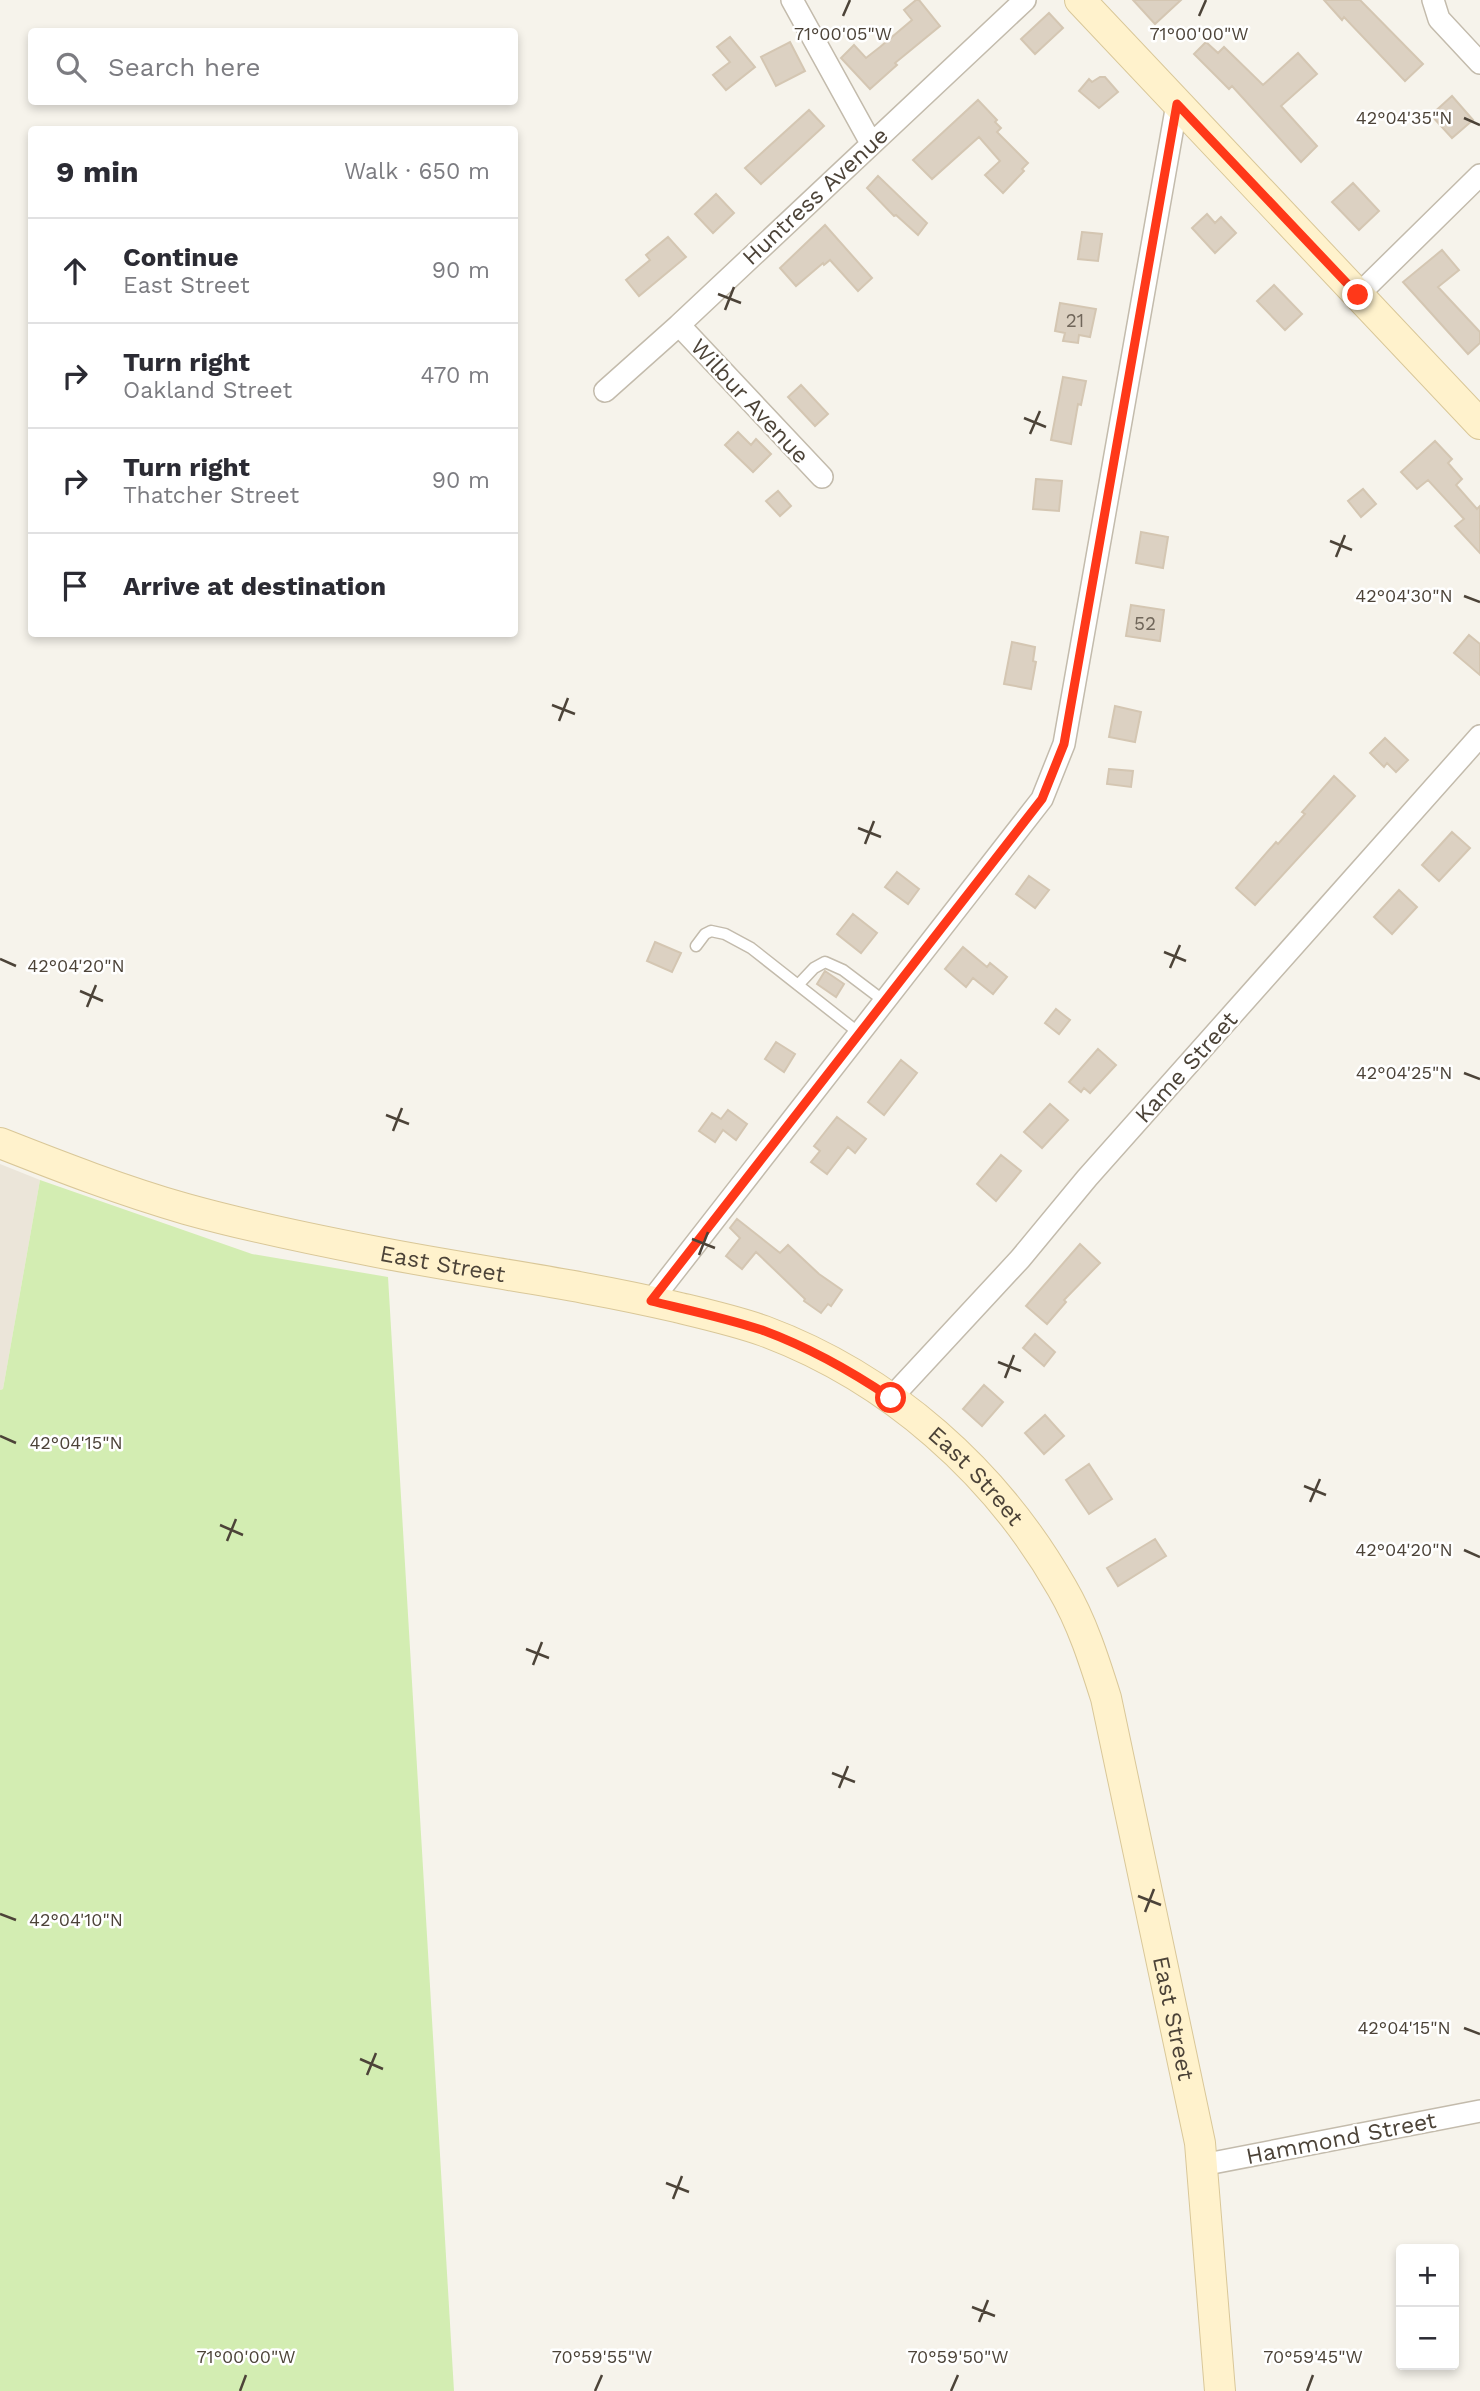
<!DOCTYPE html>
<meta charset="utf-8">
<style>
:root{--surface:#fff;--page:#f7f7f7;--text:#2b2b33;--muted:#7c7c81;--line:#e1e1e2}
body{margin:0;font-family:"Work Sans",sans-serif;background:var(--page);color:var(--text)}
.controls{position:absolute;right:21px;bottom:21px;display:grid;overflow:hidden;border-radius:7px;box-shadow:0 4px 10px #0003}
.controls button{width:63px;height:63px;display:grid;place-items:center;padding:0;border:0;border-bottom:2px solid var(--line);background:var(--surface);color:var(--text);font:35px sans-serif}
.stop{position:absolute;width:21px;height:21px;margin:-16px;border:5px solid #ff3819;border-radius:50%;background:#fff}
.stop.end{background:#ff3819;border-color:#fff;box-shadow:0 2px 7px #0008}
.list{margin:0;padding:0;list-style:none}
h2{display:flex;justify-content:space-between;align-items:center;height:91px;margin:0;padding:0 28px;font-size:30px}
h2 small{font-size:23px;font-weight:400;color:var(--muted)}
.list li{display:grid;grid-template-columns:46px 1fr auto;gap:21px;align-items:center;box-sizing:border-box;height:105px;padding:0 28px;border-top:2px solid var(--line)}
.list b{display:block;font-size:26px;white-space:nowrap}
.list p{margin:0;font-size:23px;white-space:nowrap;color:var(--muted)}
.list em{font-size:23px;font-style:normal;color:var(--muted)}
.icon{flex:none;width:38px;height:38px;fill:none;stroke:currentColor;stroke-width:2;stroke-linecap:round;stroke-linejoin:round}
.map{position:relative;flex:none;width:1480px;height:2391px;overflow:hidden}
.search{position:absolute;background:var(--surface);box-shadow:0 4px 10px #0003;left:28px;top:28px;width:490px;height:77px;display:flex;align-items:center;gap:18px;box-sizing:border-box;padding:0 24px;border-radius:7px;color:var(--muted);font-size:26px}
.panel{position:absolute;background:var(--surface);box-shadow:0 4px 10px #0003;left:28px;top:126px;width:490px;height:511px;border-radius:7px}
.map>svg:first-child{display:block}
.residential{fill:#ebe5d9}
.green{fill:#d3edb2}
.building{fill:#dcd1c2;stroke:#d4c6b2;stroke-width:2}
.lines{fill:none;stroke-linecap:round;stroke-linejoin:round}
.lane-casing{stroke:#c3bbac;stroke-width:13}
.street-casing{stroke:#c3bbac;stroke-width:24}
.secondary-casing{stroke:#d9c798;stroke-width:32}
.lane{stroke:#fff;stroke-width:10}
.street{stroke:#fff;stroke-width:21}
.secondary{stroke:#fff2cc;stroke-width:30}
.route{stroke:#ff3819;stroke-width:9}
.ticks{fill:none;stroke:#4c4338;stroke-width:2.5}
.labels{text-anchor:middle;stroke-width:5;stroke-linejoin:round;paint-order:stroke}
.number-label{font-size:19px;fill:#70665a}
.street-label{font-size:23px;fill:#4c4338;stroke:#fff}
.ticks-label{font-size:18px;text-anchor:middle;fill:#4c4338;stroke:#fff;stroke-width:5;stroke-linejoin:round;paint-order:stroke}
</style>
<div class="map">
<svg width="1480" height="2391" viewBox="0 0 1480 2391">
<rect width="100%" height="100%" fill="#f6f3eb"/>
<path class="residential" d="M0,1164L40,1180L3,1389L0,1390Z"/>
<path class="green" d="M40,1180L252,1254L388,1277L454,2391H0V1390L3,1389Z"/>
<path class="building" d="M916,0H919L940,26L895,63L897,65L870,89L841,58L854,45L866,58L880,47L912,20L904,10Z
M1133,0H1181L1155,24Z
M1324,0H1360L1423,64L1405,81L1344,17L1342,20Z
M1049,13L1063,28L1035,54L1021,39Z
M730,37L755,67L726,90L713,75L730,62L717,47Z
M790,42L805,71L776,86L761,57Z
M1206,42L1218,53L1224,47L1263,85L1298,53L1317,74L1281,106L1317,146L1301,162L1232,86L1229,89L1194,54Z
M1100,77H1105L1118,92L1099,108L1079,91L1089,79L1092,82Z
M1452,96L1473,120L1452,138L1431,115Z
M978,100L997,120L995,122L1001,128L997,132L1028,163L1022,169L1024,171L1003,193L985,175L1000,161L979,137L932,179L913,160Z
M809,110L824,126L761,184L745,168Z
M878,176L927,223L918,235L896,215L894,216L867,188Z
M1353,183L1379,211L1359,230L1332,202Z
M716,194L734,213L713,233L695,214Z
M1207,214L1215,223L1221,217L1236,233L1215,253L1192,228Z
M825,225L872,278L858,291L830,260L824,265L823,263L796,286L780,268Z
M1082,232L1102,234L1098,261L1078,259Z
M668,237L686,257L639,296L626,280L650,260L646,255Z
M1442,250L1459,270L1438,287L1480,332V343L1468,354L1403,282Z
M1274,285L1302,314L1285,330L1257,301Z
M1060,303L1096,309L1090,337L1079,335L1078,343L1063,341L1065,333L1055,331Z
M1063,377L1086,381L1081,405L1078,404L1071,444L1051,440Z
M801,385L828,414L815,426L788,397Z
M738,432L751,445L756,439L771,454L753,472L725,445Z
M1435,441L1452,459L1448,463L1462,479L1456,485L1477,509L1480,506V553L1455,526L1464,519L1428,480L1417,489L1401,472Z
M1036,479L1062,481L1059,511L1033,509Z
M1363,489L1376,504L1361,517L1348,501Z
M778,491L791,506L780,516L766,501Z
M1141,532L1168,537L1163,568L1136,563Z
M1131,605L1164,610L1160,641L1126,636Z
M1469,635L1480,644V675L1454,653Z
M1012,642L1035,647L1033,661L1036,662L1031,689L1004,684Z
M1115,706L1141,712L1135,742L1109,737Z
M1385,738L1408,760L1396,772L1387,763L1384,767L1370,753Z
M1109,769L1133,771L1131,787L1107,784Z
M1334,776L1355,796L1255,905L1236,888L1276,842L1278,844L1305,814L1302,812Z
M1452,832L1470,848L1439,881L1422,865Z
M897,872L919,889L908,904L885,887Z
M1029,876L1049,890L1035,908L1016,894Z
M1399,890L1417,907L1392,934L1374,917Z
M853,914L877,933L861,953L837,934Z
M655,942L681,953L672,972L647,961Z
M963,947L987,967L990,963L1007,977L993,994L973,978L966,987L945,969Z
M825,971L844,984L836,997L817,984Z
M1056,1009L1070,1020L1059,1034L1045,1023Z
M776,1042L795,1054L784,1072L765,1059Z
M1098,1049L1116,1065L1090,1093L1084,1088L1081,1092L1069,1082Z
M901,1060L917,1073L884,1115L868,1102Z
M1050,1104L1068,1120L1042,1148L1024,1132Z
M728,1110L747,1124L736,1140L723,1130L715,1142L699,1131L712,1113L721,1119Z
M837,1117L866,1139L855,1153L848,1147L827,1174L811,1162L820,1151L814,1146Z
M1001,1155L1021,1171L996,1201L977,1184Z
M737,1219L780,1253L788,1245L819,1274L842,1290L831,1306L828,1304L821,1313L804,1301L805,1299L756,1252L742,1269L726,1256L740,1238L730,1228Z
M1080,1244L1100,1263L1064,1300L1066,1302L1047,1324L1026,1306Z
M1035,1334L1055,1352L1044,1366L1023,1348Z
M984,1385L1003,1402L982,1426L963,1409Z
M1045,1415L1064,1436L1044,1454L1025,1433Z
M1089,1464L1112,1499L1089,1514L1066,1480Z
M1155,1539L1166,1556L1118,1586L1107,1568Z"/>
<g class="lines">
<defs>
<path id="lane" d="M696,946L705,934L711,931L725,934L751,948L859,1033
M798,985L814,968L825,962L843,970L884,1001"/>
<path id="street" d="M792,0L871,143
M1433,0L1439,19L1480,63
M1358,295L1480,175
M679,325L822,477
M605,391L679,325L1025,0
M651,1301L1042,799L1064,744L1177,104
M891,1398L1020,1259L1087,1178L1480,736
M1202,2165L1480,2111"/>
<g id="secondary">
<path d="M1080,0L1480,424"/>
<path id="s1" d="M0,1143C61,1167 123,1191 186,1209C247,1226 310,1239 372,1251C473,1271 575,1283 676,1307C705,1314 736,1321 764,1331C890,1378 996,1472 1062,1588C1082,1622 1094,1660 1106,1698L1200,2143L1220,2391"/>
</g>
</defs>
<use href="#lane" class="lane-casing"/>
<use href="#street" class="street-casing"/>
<use href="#secondary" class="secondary-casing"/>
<use href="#lane" class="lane"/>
<use href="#street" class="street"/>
<use href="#secondary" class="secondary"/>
</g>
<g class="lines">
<path class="route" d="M891,1398C851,1371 808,1347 762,1330C726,1318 688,1310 651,1301L1042,799L1064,744L1177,104L1358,295"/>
</g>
<path class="ticks" d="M843,16L850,0M1199,16L1206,0M1464,118L1480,125M718,294L741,303M725,310L734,287M1024,418L1046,427M1030,434L1040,411M1330,541L1352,550M1336,557L1345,535M1464,596L1480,602M552,705L575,714M559,721L568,698M858,828L881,837M865,844L874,821M1164,952L1186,961M0,959L16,966M1170,968L1180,945M80,991L103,1001M87,1007L96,985M1464,1073L1480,1079M386,1115L409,1124M393,1131L402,1108M692,1239L715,1248M699,1255L708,1232M998,1362L1021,1371M1005,1378L1014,1355M0,1436L16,1443M1304,1486L1326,1495M1310,1502L1320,1479M220,1525L243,1535M227,1541L236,1519M1464,1550L1480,1557M526,1649L549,1658M533,1665L542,1642M832,1773L855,1782M839,1788L848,1766M1138,1896L1161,1905M1145,1912L1154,1889M0,1914L16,1920M1464,2028L1480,2034M360,2059L383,2069M367,2075L376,2053M666,2183L689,2192M673,2199L682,2176M972,2307L995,2316M979,2322L988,2300M240,2391L246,2375M595,2391L602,2375M951,2391L958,2375M1307,2391L1313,2375"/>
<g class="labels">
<g class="number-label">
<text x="1075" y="327">21</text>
<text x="1145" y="630">52</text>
</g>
<g class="street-label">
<text transform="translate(815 196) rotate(-43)" y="8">Huntress Avenue</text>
<text transform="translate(750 401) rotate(47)" y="8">Wilbur Avenue</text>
<text transform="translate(1186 1067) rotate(-48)" y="8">Kame Street</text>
<text dy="8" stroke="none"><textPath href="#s1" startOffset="460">East Street</textPath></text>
<text dy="8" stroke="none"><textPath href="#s1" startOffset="1048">East Street</textPath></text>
<text dy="8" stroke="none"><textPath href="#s1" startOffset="1636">East Street</textPath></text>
<text transform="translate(1341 2138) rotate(-11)" y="8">Hammond Street</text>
</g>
</g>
<g class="ticks-label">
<text x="843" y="40">71°00'05"W</text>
<text x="1199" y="40">71°00'00"W</text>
<text x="1404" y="124">42°04'35"N</text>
<text x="1404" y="602">42°04'30"N</text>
<text x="76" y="972">42°04'20"N</text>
<text x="1404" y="1079">42°04'25"N</text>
<text x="76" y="1449">42°04'15"N</text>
<text x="1404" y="1556">42°04'20"N</text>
<text x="76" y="1926">42°04'10"N</text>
<text x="1404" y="2034">42°04'15"N</text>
<text x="246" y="2363">71°00'00"W</text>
<text x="602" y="2363">70°59'55"W</text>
<text x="958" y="2363">70°59'50"W</text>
<text x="1313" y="2363">70°59'45"W</text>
</g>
</svg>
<div class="controls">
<button>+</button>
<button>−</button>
</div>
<div class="stop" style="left:891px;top:1398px"></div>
<div class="stop end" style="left:1358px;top:295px"></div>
<div class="search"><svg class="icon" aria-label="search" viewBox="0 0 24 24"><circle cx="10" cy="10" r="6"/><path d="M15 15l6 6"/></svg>Search here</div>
<section class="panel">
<h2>9 min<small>Walk · 650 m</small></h2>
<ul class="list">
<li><svg class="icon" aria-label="ahead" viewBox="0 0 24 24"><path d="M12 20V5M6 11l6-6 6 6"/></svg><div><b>Continue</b><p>East Street</p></div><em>90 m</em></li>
<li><svg class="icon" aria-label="right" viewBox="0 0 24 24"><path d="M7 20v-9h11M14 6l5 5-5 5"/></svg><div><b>Turn right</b><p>Oakland Street</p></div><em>470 m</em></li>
<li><svg class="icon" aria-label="right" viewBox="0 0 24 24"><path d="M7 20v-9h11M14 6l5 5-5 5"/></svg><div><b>Turn right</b><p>Thatcher Street</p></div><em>90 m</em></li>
<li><svg class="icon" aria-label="arrive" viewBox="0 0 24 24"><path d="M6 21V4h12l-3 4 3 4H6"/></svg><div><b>Arrive at destination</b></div></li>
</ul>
</section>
</div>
